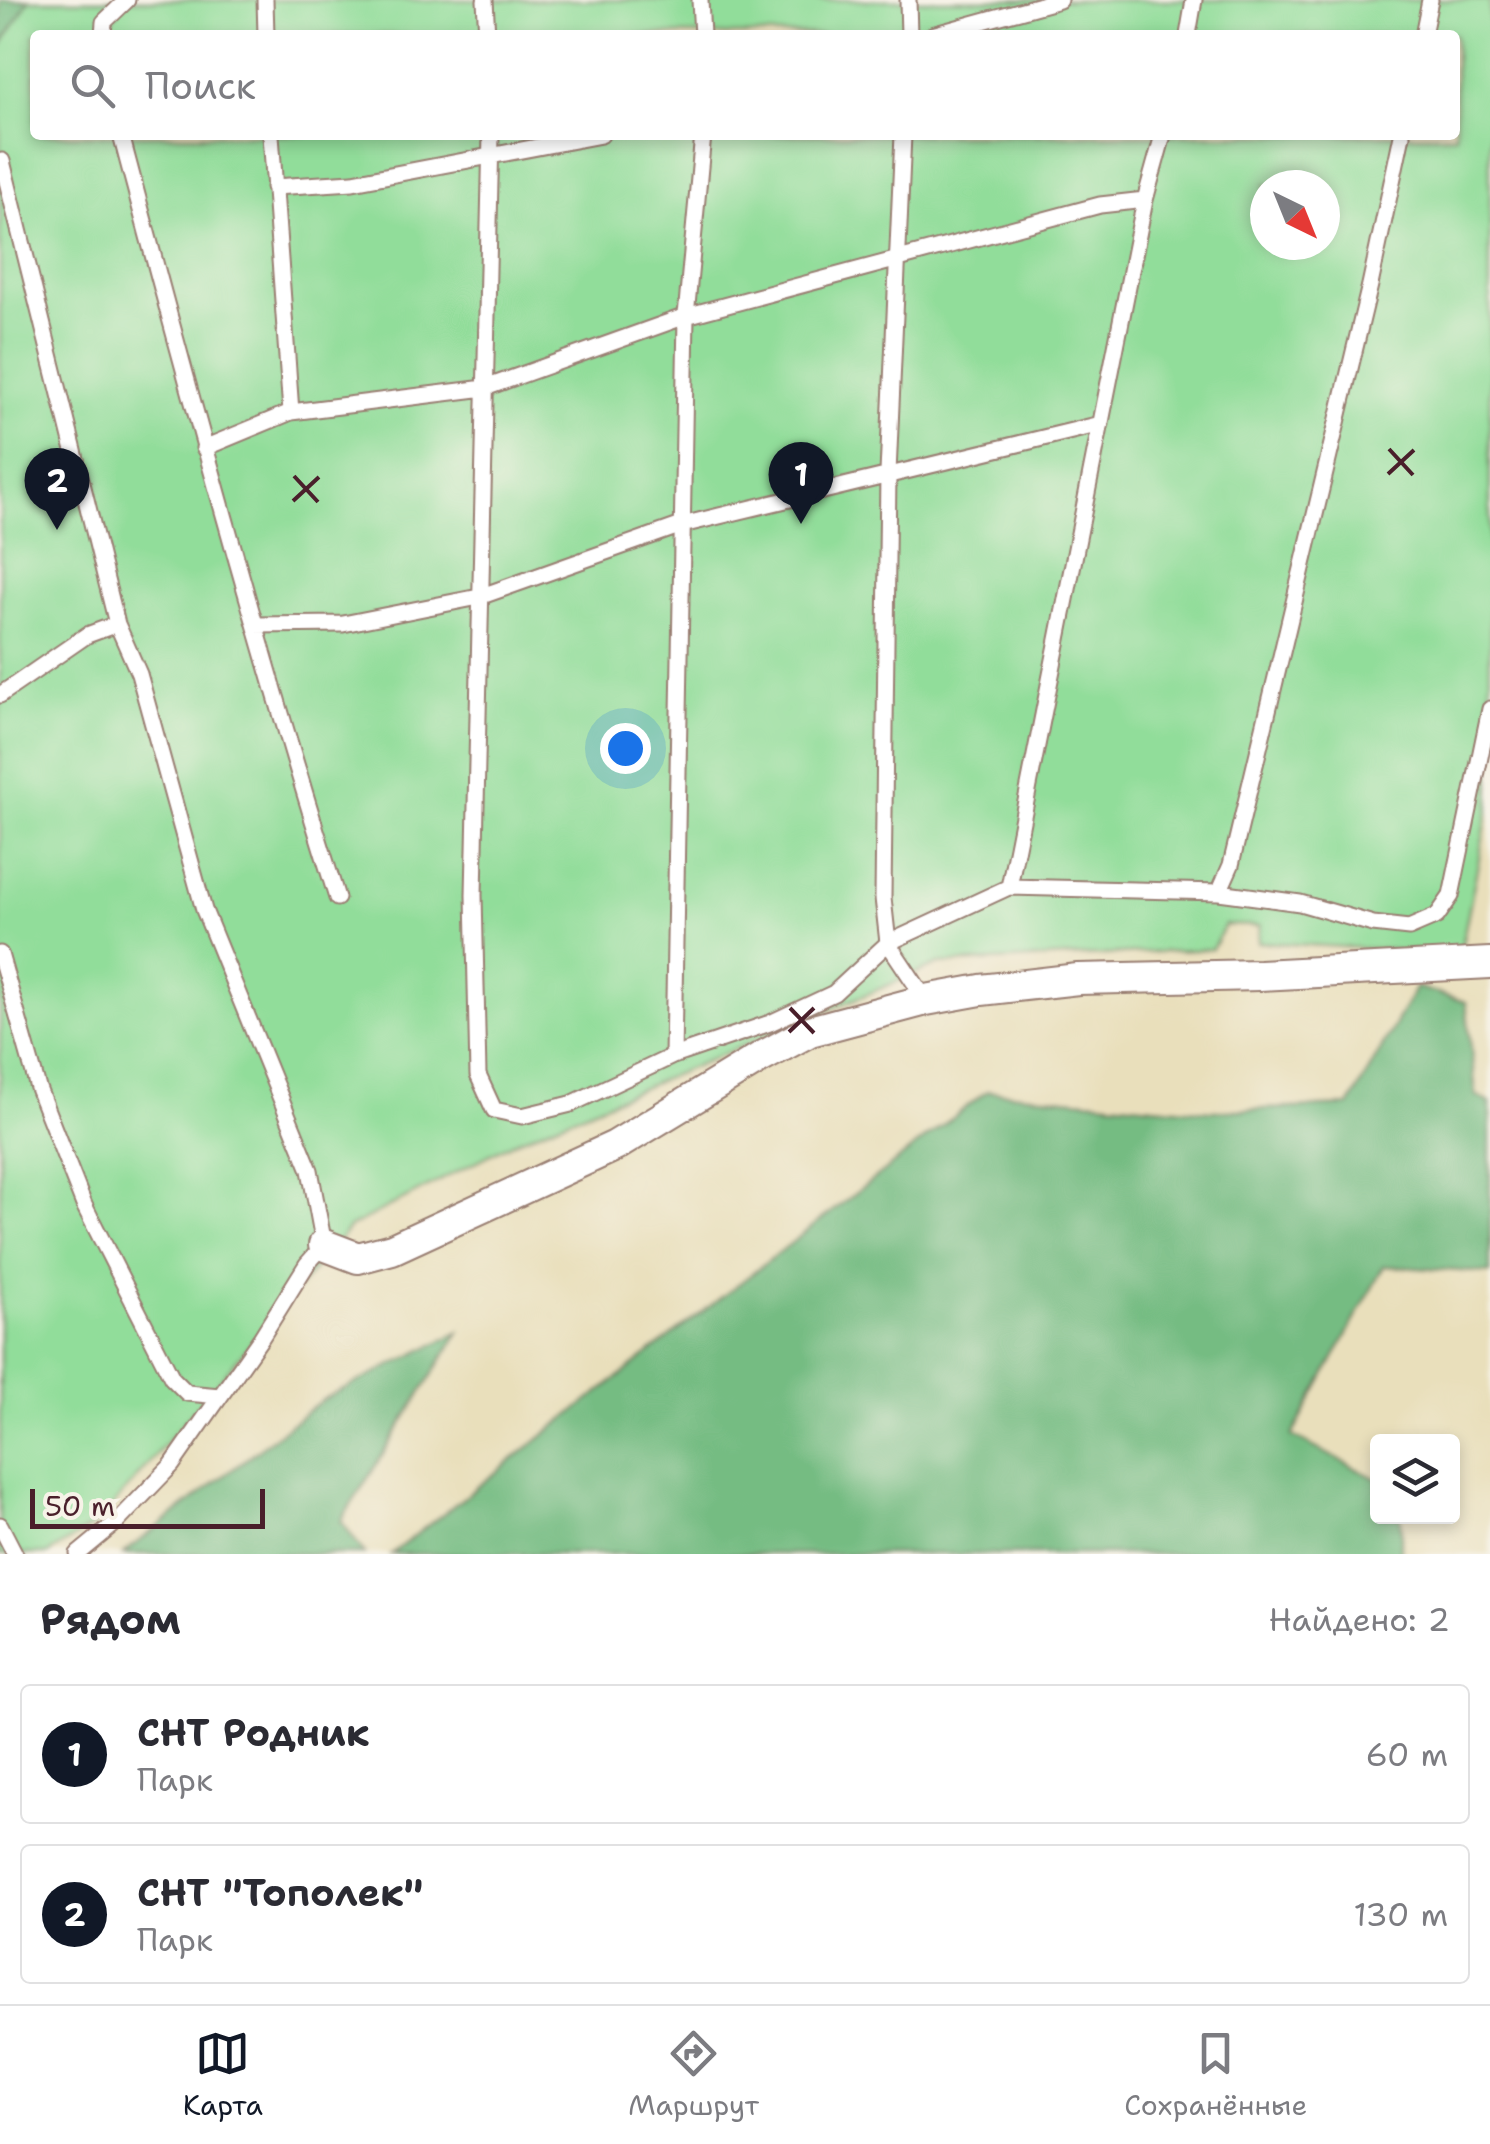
<!DOCTYPE html>
<html lang="ru">
<meta charset="utf-8">
<style>
:root{--surface:#fff;--page:#f7f7f7;--text:#2b2b33;--muted:#7c7c81;--line:#e1e1e2;--accent:#111827}
body{margin:0;font-family:"Shantell Sans",sans-serif;background:var(--page);color:var(--text)}
.controls{position:absolute;right:30px;bottom:30px;display:grid;overflow:hidden;border-radius:10px;box-shadow:0 5px 15px #0003}
.controls button{width:90px;height:90px;display:grid;place-items:center;padding:0;border:0;border-bottom:2px solid var(--line);background:var(--surface);color:var(--text);font:50px sans-serif}
.compass{position:absolute;left:1250px;top:170px;width:90px;height:90px;border-radius:50%;background:var(--surface);box-shadow:0 5px 15px #0003;rotate:137deg}
.scale{position:absolute;left:30px;bottom:25px;width:235px;box-sizing:border-box;padding-left:10px;border:5px solid #4a1f2b;border-top:0;font-size:28px;line-height:35px;white-space:nowrap;color:#4a1f2b;-webkit-text-stroke:8px #f7f3e8;paint-order:stroke}
.you{position:absolute;left:625px;top:748px;width:35px;height:35px;margin:-25px;border:8px solid #fff;border-radius:50%;background:#1a73e8;box-shadow:0 0 0 15px #1a73e833}
.badge{display:grid;place-items:center;width:65px;height:65px;border-radius:50%;background:var(--accent);color:#fff;font-size:32px;font-weight:700}
.pin{position:absolute;translate:-50% -82px;filter:drop-shadow(0 2px 5px #0008)}
.pin::after{content:'';position:absolute;top:52px;width:35px;height:30px;background:inherit;clip-path:polygon(0 0,100% 0,50% 100%)}
.list{margin:0;padding:0;list-style:none}
h2{display:flex;justify-content:space-between;align-items:center;height:130px;margin:0;padding:0 40px;font-size:42px}
h2 small{font-size:32px;font-weight:400;color:var(--muted)}
.list li{display:grid;grid-template-columns:65px 1fr auto;gap:30px;align-items:center;box-sizing:border-box;height:140px;margin:0 20px 20px;padding:0 20px;border:2px solid var(--line);border-radius:10px}
.list b{display:block;font-size:38px;white-space:nowrap}
.list p{margin:0;font-size:32px;white-space:nowrap;color:var(--muted)}
.list em{font-size:32px;font-style:normal;color:var(--muted)}
.icon{flex:none;width:55px;height:55px;fill:none;stroke:currentColor;stroke-width:2;stroke-linecap:round;stroke-linejoin:round}
.map{position:relative;flex:none;width:1490px;height:1554px;overflow:hidden}
.search{position:absolute;background:var(--surface);box-shadow:0 5px 15px #0003;left:30px;right:30px;top:30px;height:110px;display:flex;align-items:center;gap:25px;box-sizing:border-box;padding:0 35px;border-radius:10px;color:var(--muted);font-size:38px}
.sheet{height:450px;background:var(--surface)}
nav{display:flex;justify-content:space-around;align-items:center;box-sizing:border-box;height:140px;border-top:2px solid var(--line);background:var(--surface);font-size:28px;color:var(--muted)}
nav a{display:grid;justify-items:center;gap:5px}
nav .on{color:var(--accent)}
.map>svg:first-child{display:block}
.green{fill:#91dd9a;stroke:#6e7e62;stroke-width:2.5;fill-rule:evenodd}
.forest{fill:#74bc82;stroke:#5f6e56;stroke-width:2.5}
.lines{fill:none;stroke-linecap:round;stroke-linejoin:round}
.service-casing{stroke:#9a7f73;stroke-width:19}
.minor-casing{stroke:#9a7f73;stroke-width:34}
.service{stroke:#fff;stroke-width:15}
.minor{stroke:#fff;stroke-width:30}
.ticks{fill:none;stroke:#4a1f2b;stroke-width:4}
</style>
<div class="map">
<svg width="1490" height="1554" viewBox="0 0 1490 1554">
<rect width="100%" height="100%" fill="#f7f3e8"/>
<filter id="ink" filterUnits="userSpaceOnUse"><feTurbulence type="fractalNoise" baseFrequency=".01" numOctaves="2"/><feDisplacementMap in="SourceGraphic" scale="20" xChannelSelector="R" yChannelSelector="G"/><feConvolveMatrix kernelMatrix="1 2 1 2 8 2 1 2 1" color-interpolation-filters="sRGB"/></filter>
<filter id="wash" filterUnits="userSpaceOnUse"><feTurbulence type="fractalNoise" baseFrequency=".0048" numOctaves="4" result="noise"/><feDisplacementMap in="SourceGraphic" scale="40" xChannelSelector="R" yChannelSelector="G"/><feGaussianBlur stdDeviation="2.25" result="paint"/><feColorMatrix in="noise" values="0 0 0 0 0 0 0 0 0 0 0 0 0 0 0 0 0 1.4 0 .05"/><feComposite in="paint" operator="in"/></filter>
<g filter="url(#wash)">
<rect width="100%" height="100%" fill="#e9dfbb"/>
<path class="green" d="M22,0H1490V803L1460,954L1258,942L1260,926L1225,925L1212,949L939,964L520,1139L349,1228L99,1522L48,1554H0V39ZM35,35H1455V135H35ZM1265,185H1325V245H1265Z"/>
<path class="forest" d="M0,0H29L0,48Z
M1416,987L1466,1002L1476,1095L1490,1103V1273L1384,1266L1292,1436L1377,1479L1378,1516L1401,1517V1554H391L987,1091L1210,1111L1349,1106Z
M459,1332L341,1521L365,1554H123L322,1400Z"/>
</g>
<g filter="url(#ink)">
<g class="lines">
<defs>
<path id="service" d="M265,0L266,35
M485,0L487,35
M700,0L702,35
M908,0L909,35
M103,35L104,22L127,0
M932,35L1059,0
M1188,35L1194,0
M1423,35L1430,0
M121,135C189,391 258,646 337,898
M271,135L291,412
M491,135L474,895L478,1075L494,1110L522,1116L571,1104L673,1056L770,1023L834,993L888,943L1009,887L1219,892L1300,903L1373,924L1409,928L1437,916L1451,896L1490,709
M903,135L888,473L883,898L888,943L926,1000
M2,161L117,624L139,674L204,910L310,1170L324,1245L307,1264L261,1338L172,1465L118,1521L78,1554
M274,187L353,182L601,135
M204,448L291,412L485,388L686,316L1100,205L1145,200
M256,625L343,624L479,597L682,525L1101,424
M0,695L87,635L117,624
M1009,887L1145,200L1163,135
M1219,892L1231,865L1370,285L1402,135
M0,954L38,1088L84,1205L172,1378L187,1393L220,1396
M673,1056L686,316L703,135
M0,1525L15,1554"/>
<path id="minor" d="M324,1245L358,1258L392,1249L615,1146L758,1059L810,1031L926,1000L981,990L1078,979L1260,975L1490,963"/>
</defs>
<use href="#service" class="service-casing"/>
<use href="#minor" class="minor-casing"/>
<use href="#service" class="service"/>
<use href="#minor" class="minor"/>
</g>
</g>
<path class="ticks" d="M1389,449L1413,475M1388,474L1414,450M294,476L318,502M293,501L319,477M790,1008L814,1033M789,1032L814,1008"/>
</svg>
<div class="controls">
<button><svg class="icon" aria-label="layers" viewBox="0 0 24 24"><path d="M12 4l9 5-9 5-9-5zM3 14l9 5 9-5"/></svg></button>
</div>
<svg class="compass" viewBox="-18 -18 36 36"><path d="M0-13l5 13h-10z" fill="#e53935"/><path d="M0 13l5-13h-10z" fill="#7c7c81"/></svg>
<div class="scale">50 m</div>
<div class="you"></div>
<div class="pin badge" style="left:801px;top:524px">1</div>
<div class="pin badge" style="left:57px;top:530px">2</div>
<div class="search"><svg class="icon" aria-label="search" viewBox="0 0 24 24"><circle cx="10" cy="10" r="6"/><path d="M15 15l6 6"/></svg>Поиск</div>
</div>
<section class="sheet">
<h2>Рядом<small>Найдено: 2</small></h2>
<ul class="list">
<li><span class="badge">1</span><div><b>СНТ Родник</b><p>Парк</p></div><em>60 m</em></li>
<li><span class="badge">2</span><div><b>СНТ &quot;Тополек&quot;</b><p>Парк</p></div><em>130 m</em></li>
</ul>
</section>
<nav>
<a class="on"><svg class="icon" aria-label="map" viewBox="0 0 24 24"><path d="M3 6l6-2 6 2 6-2v14l-6 2-6-2-6 2zM9 4v14M15 6v14"/></svg>Карта</a>
<a><svg class="icon" aria-label="directions" viewBox="0 0 24 24"><path d="M12 3l9 9-9 9-9-9zM9 14v-3h6M13 9l2 2-2 2"/></svg>Маршрут</a>
<a><svg class="icon" aria-label="saved" viewBox="0 0 24 24"><path d="M7 4h10v16l-5-4-5 4z"/></svg>Сохранённые</a>
</nav>
